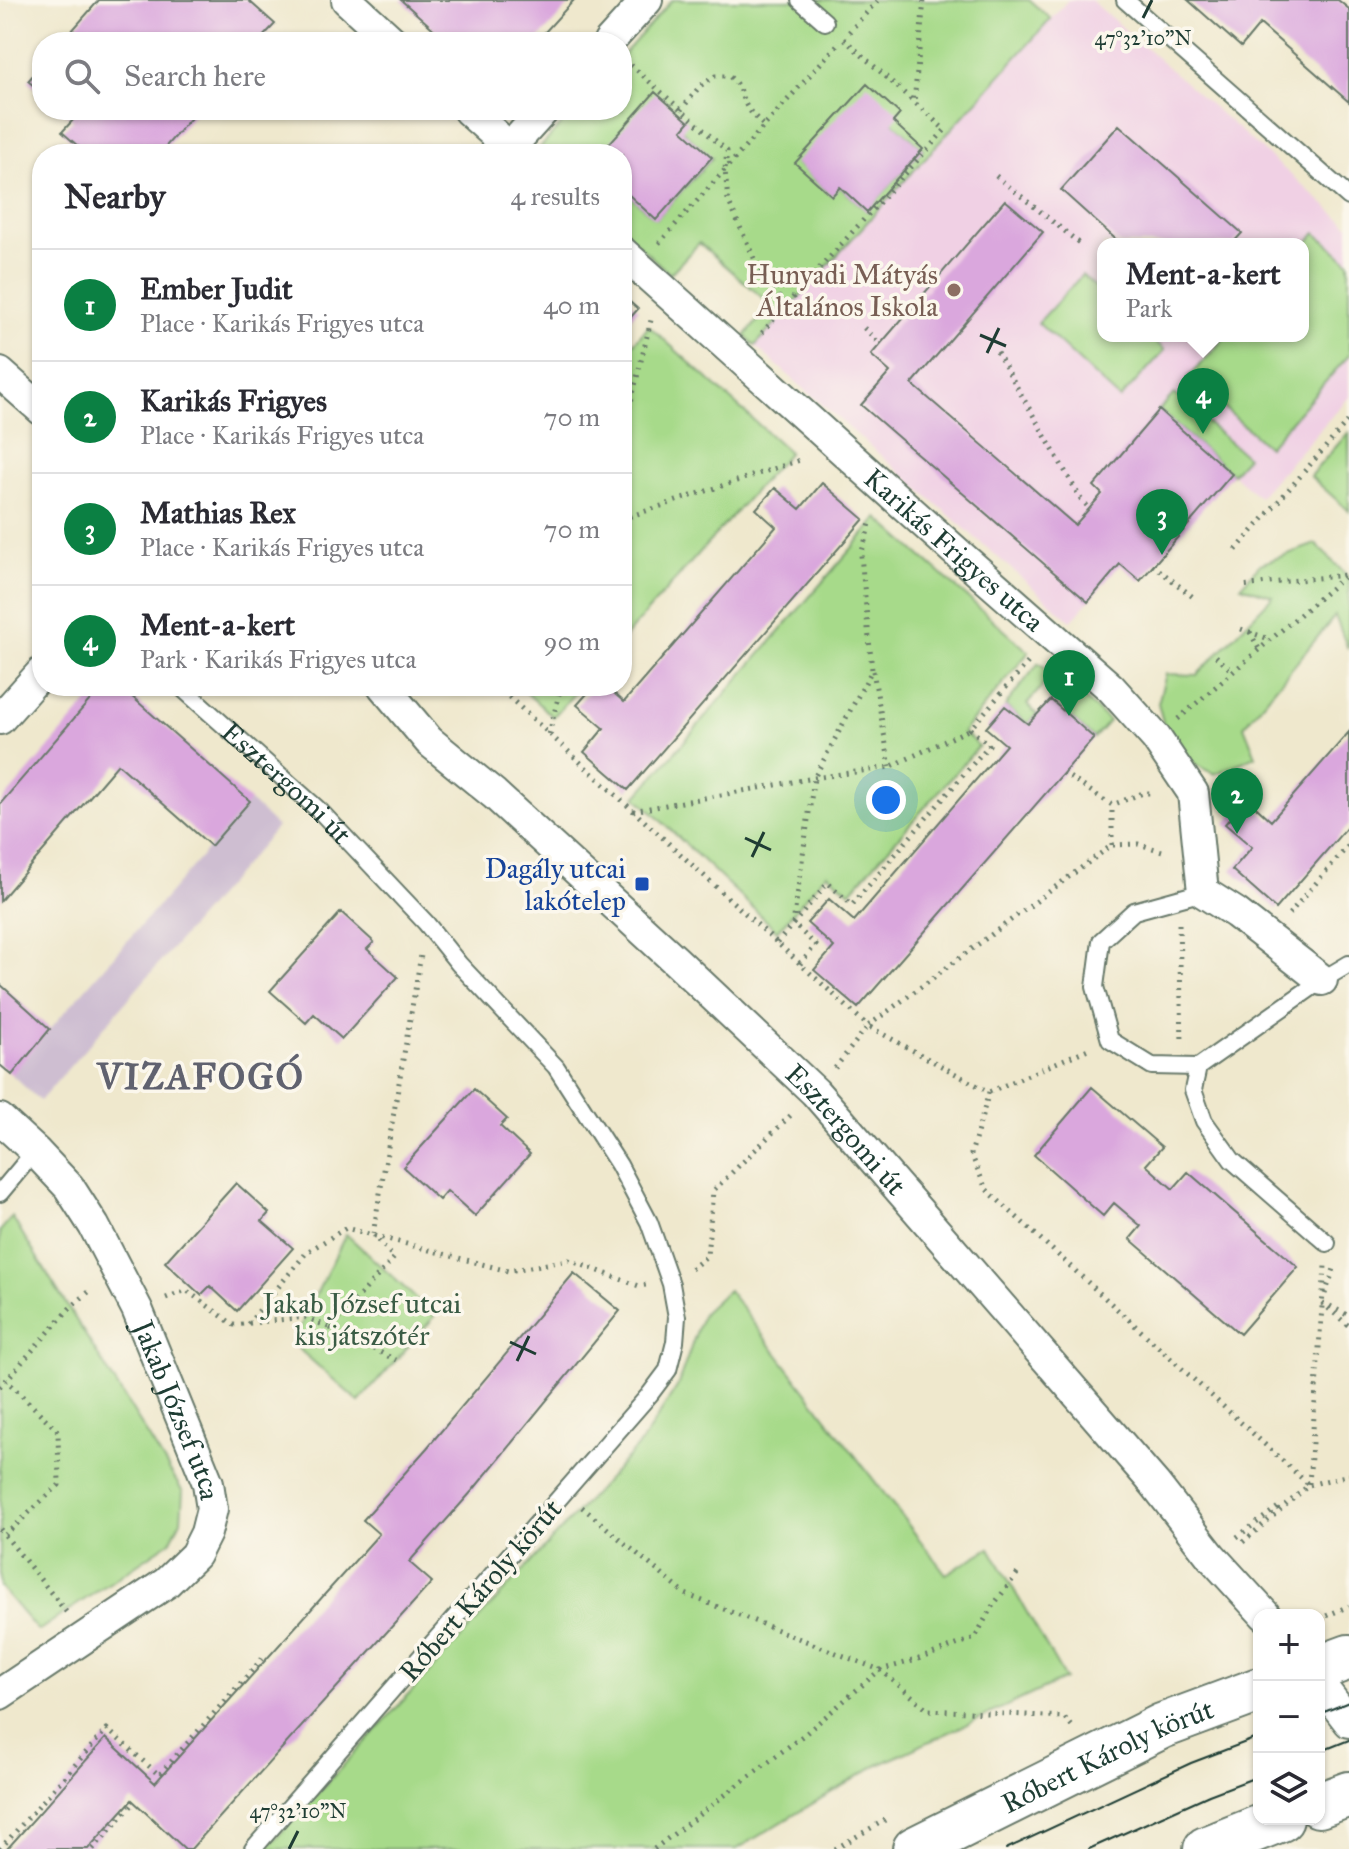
<!DOCTYPE html>
<meta charset="utf-8">
<style>
:root{--surface:#fff;--page:#f7f7f7;--text:#2b2b33;--muted:#7c7c81;--line:#e1e1e2;--accent:#0b8043}
body{margin:0;font-family:"IM FELL Great Primer",serif;background:var(--page);color:var(--text)}
.controls{position:absolute;right:24px;bottom:24px;display:grid;overflow:hidden;border-radius:16px;box-shadow:0 2px 6px #0004}
.controls button{width:72px;height:72px;display:grid;place-items:center;padding:0;border:0;border-bottom:2px solid var(--line);background:var(--surface);color:var(--text);font:40px sans-serif}
.you{position:absolute;left:886px;top:800px;width:28px;height:28px;margin:-20px;border:6px solid #fff;border-radius:50%;background:#1a73e8;box-shadow:0 0 0 12px #1a73e833}
.badge{display:grid;place-items:center;width:52px;height:52px;border-radius:50%;background:var(--accent);color:#fff;font-size:26px;font-weight:700}
.pin{position:absolute;translate:-50% -66px;filter:drop-shadow(0 2px 4px #0008)}
.pin::after{content:'';position:absolute;top:42px;width:28px;height:24px;background:inherit;clip-path:polygon(0 0,100% 0,50% 100%)}
.popup{position:absolute;left:1097px;top:238px;width:212px;height:104px;box-sizing:border-box;display:grid;place-content:center;border-radius:16px;background:var(--surface);filter:drop-shadow(0 2px 6px #0005);font-size:26px;white-space:nowrap;color:var(--muted)}
.popup b{font-size:30px;color:var(--text)}
.popup::after{content:'';position:absolute;left:50%;top:100%;margin-left:-16px;border:16px solid transparent;border-top-color:var(--surface)}
.list{margin:0;padding:0;list-style:none}
h2{display:flex;justify-content:space-between;align-items:center;height:104px;margin:0;padding:0 32px;font-size:34px}
h2 small{font-size:26px;font-weight:400;color:var(--muted)}
.list li{display:grid;grid-template-columns:52px 1fr auto;gap:24px;align-items:center;box-sizing:border-box;height:112px;padding:0 32px;border-top:2px solid var(--line)}
.list b{display:block;font-size:30px;white-space:nowrap}
.list p{margin:0;font-size:26px;white-space:nowrap;color:var(--muted)}
.list em{font-size:26px;font-style:normal;color:var(--muted)}
.icon{flex:none;width:44px;height:44px;fill:none;stroke:currentColor;stroke-width:2;stroke-linecap:round;stroke-linejoin:round}
.map{position:relative;flex:none;width:1349px;height:1849px;overflow:hidden}
.search{position:absolute;background:var(--surface);box-shadow:0 2px 6px #0004;left:32px;top:32px;width:600px;height:88px;display:flex;align-items:center;gap:20px;box-sizing:border-box;padding:0 28px;border-radius:32px;color:var(--muted);font-size:30px}
.panel{position:absolute;background:var(--surface);box-shadow:0 2px 6px #0004;left:32px;top:144px;width:600px;height:552px;border-radius:32px}
.map>svg:first-child{display:block}
.built{fill:#f0d0e4;fill-rule:evenodd}
.industrial{fill:#cebed1}
.green{fill:#a7da8a;stroke:#638c5f;stroke-width:2;fill-rule:evenodd}
.building{fill:#daa7dd}
.lines{fill:none;stroke-linecap:round;stroke-linejoin:round}
.lane-casing{stroke:#68796a;stroke-width:20}
.street-casing{stroke:#68796a;stroke-width:34}
.primary-casing{stroke:#68796a;stroke-width:48}
.path{stroke:#68796a;stroke-width:5;stroke-dasharray:2 6;stroke-linecap:butt}
.lane{stroke:#fff;stroke-width:16}
.street{stroke:#fff;stroke-width:30}
.primary{stroke:#fff;stroke-width:44}
.tram{stroke:#1f3d34;stroke-width:2}
.ticks{fill:none;stroke:#1f3d34;stroke-width:3}
.education-dot{fill:#8d6e63;stroke:#fbf7ec;stroke-width:3}
.transit-dot{fill:#1a4fb4;stroke:#fbf7ec;stroke-width:3}
.labels{text-anchor:middle;stroke-width:7;stroke-linejoin:round;paint-order:stroke}
.education-label{font-size:28px;fill:#785e54;stroke:#fbf7ec;text-anchor:end}
.street-label{font-size:28px;fill:#1f3d34;stroke:#fbf7ec}
.transit-label{font-size:28px;fill:#164399;stroke:#fbf7ec;text-anchor:end}
.park-label{font-size:28px;fill:#3a5c45;stroke:#fbf7ec}
.district-label{font-size:36px;font-weight:bold;letter-spacing:2px;fill:#60626f;stroke:#fbf7ec}
.ticks-label{font-size:20px;text-anchor:middle;fill:#1f3d34;stroke:#fbf7ec;stroke-width:7;stroke-linejoin:round;paint-order:stroke}
</style>
<div class="map">
<svg width="1349" height="1849" viewBox="0 0 1349 1849">
<rect width="100%" height="100%" fill="#fbf7ec"/>
<filter id="ink" filterUnits="userSpaceOnUse"><feTurbulence type="fractalNoise" baseFrequency=".0125" numOctaves="2"/><feDisplacementMap in="SourceGraphic" scale="16" xChannelSelector="R" yChannelSelector="G"/><feConvolveMatrix kernelMatrix="1 2 1 2 8 2 1 2 1" color-interpolation-filters="sRGB"/></filter>
<filter id="wash" filterUnits="userSpaceOnUse"><feTurbulence type="fractalNoise" baseFrequency=".006" numOctaves="4" result="noise"/><feDisplacementMap in="SourceGraphic" scale="32" xChannelSelector="R" yChannelSelector="G"/><feGaussianBlur stdDeviation="1.8" result="paint"/><feColorMatrix in="noise" values="0 0 0 0 0 0 0 0 0 0 0 0 0 0 0 0 0 1.4 0 .05"/><feComposite in="paint" operator="in"/></filter>
<g filter="url(#wash)">
<rect width="100%" height="100%" fill="#efe8cd"/>
<path class="built" d="M1068,0H1091L1349,226V397L1259,497L1232,474L1140,581L1120,565L1071,621L755,346ZM1103,244H1303V336H1103Z"/>
<path class="industrial" d="M250,801L277,827L40,1101L12,1075L50,1029Z"/>
<path class="green" d="M672,0H1029L1051,19L755,346L745,336L771,305L699,243L670,274L622,230V203L629,195L656,219L712,158L682,130L600,154H539L537,151L574,110H622V56ZM893,122L923,149L867,211L840,187L831,195L796,163Z
M1316,233L1349,262V355L1268,447L1189,377L1226,336H1303V248Z
M1082,275L1103,294V336H1149L1165,350L1120,399L1038,323Z
M649,326L789,452L622,640V356Z
M1174,394L1247,457L1232,474L1159,410Z
M1349,432V511L1310,476Z
M878,518L1029,652L963,732L979,746L850,892L827,873L777,931L636,797Z
M1316,544L1349,578L1348,649L1335,616L1244,726L1256,756L1215,774L1185,759L1164,726L1158,703L1166,674L1197,675L1273,596L1241,586L1260,564Z
M1039,663L1053,674L1027,704L1037,714L1028,724L1005,706Z
M1066,682L1109,721L1094,738L1050,700Z
M519,686H581L553,717Z
M12,1217L183,1492L181,1520L170,1542L38,1631L0,1587V1231Z
M346,1234L435,1316L359,1402L292,1343Z
M728,1290L946,1574L990,1548L1065,1679L874,1767L737,1849H266L641,1443L677,1387L703,1313Z"/>
<g id="blocks">
<path class="building" d="M99,0H248L275,24L258,42H62Z
M401,0H574L536,42H448Z
M1188,0H1338L1349,9V102L1260,24L1241,47Z
M42,65V93L28,81Z
M867,84L900,114L893,122L923,149L867,212L840,187L832,196L795,163Z
M655,92L689,122L682,130L712,157L656,220L629,195L622,203V154H600Z
M61,110H198L159,154H87L62,132L73,120Z
M1119,125L1242,233L1232,244H1121L1061,190Z
M1005,200L1043,232L912,384L1075,525L1102,494L1094,486L1159,410L1232,474L1140,581L1120,564L1088,602L861,405L890,372L871,355Z
M622,295L638,309L622,327Z
M822,483L864,519L628,790L584,752L604,728L577,705L594,686H606L624,702L776,527L756,509L775,488L800,509Z
M102,686H120L250,801L211,846L118,764L0,901V804Z
M1051,700L1094,738L858,1008L814,970L834,947L807,923L829,899L854,921L1006,745L986,728L1005,706L1028,724Z
M1349,732V825L1276,909L1232,870L1252,847L1225,824L1247,799L1271,821Z
M341,912L374,942L367,949L398,977L342,1039L314,1014L306,1023L270,991Z
M0,984L50,1029L12,1075L0,1065Z
M1092,1087L1162,1147L1146,1165L1173,1189L1188,1172L1298,1267L1240,1334L1130,1239L1141,1226L1114,1203L1103,1216L1034,1155Z
M474,1089L507,1119L500,1126L530,1154L475,1216L447,1191L439,1200L403,1167Z
M236,1183L269,1213L262,1221L293,1248L237,1311L210,1286L201,1295L165,1262Z
M574,1273L620,1311L473,1490L409,1562L432,1582L191,1849H185L132,1800L88,1849H7L106,1738L155,1783L379,1534L363,1520L427,1448Z"/>
</g>
</g>
<g filter="url(#ink)">
<use href="#blocks" fill-opacity="0" stroke="#68796a" stroke-width="2"/>
<g class="lines">
<defs>
<g id="lane">
<path d="M800,0L825,22"/>
<path d="M1125,0L1349,197"/>
<path id="s1" d="M180,686L321,812L426,923L459,964L556,1067L619,1165L649,1222L671,1284L677,1317L675,1342L668,1370L650,1394L253,1849"/>
<path d="M1198,1067L1152,1066L1110,1040L1095,987L1101,941L1134,911L1203,892"/>
<path d="M0,1193L35,1151"/>
<path d="M1327,1243L1232,1160L1204,1121L1193,1090L1198,1067L1322,980L1349,964"/>
</g>
<g id="street">
<path d="M347,0L393,42"/>
<path d="M609,42L647,0"/>
<path d="M468,110L517,154"/>
<path d="M504,154L544,110"/>
<path id="s2" d="M622,252L963,558L1111,688L1156,738L1193,793L1203,892L1236,913L1322,980"/>
<path d="M0,373L42,410"/>
<path id="s3" d="M383,686L429,741L494,794L675,960L815,1092L1155,1484L1211,1556L1265,1615"/>
<path d="M0,719L42,672"/>
<path id="s4" d="M0,1119L35,1151L69,1187L94,1226L137,1309L208,1483L212,1509L206,1533L195,1555L166,1583L0,1694"/>
<path d="M1319,1683L1349,1722"/>
</g>
<g id="primary">
<path d="M1319,1668L1349,1657"/>
<path d="M1319,1805L1349,1794"/>
<path id="s5" d="M915,1849L1162,1726L1259,1690"/>
<path d="M1206,1849L1281,1819"/>
</g>
</defs>
<use href="#lane" class="lane-casing"/>
<use href="#street" class="street-casing"/>
<use href="#primary" class="primary-casing"/>
<path class="path" d="M849,32L878,0
M844,39L914,102
M631,65L727,151L725,170L728,200L767,287L787,304L762,333
M681,110L700,86L715,76H729C742,88 738,91 746,105C750,113 758,119 764,126
M996,176L1083,246
M659,243L837,45
M787,304L945,130L914,102L924,0
M864,328L880,344
M997,352L1081,499L1089,508
M622,439L651,320
M622,519L803,459
M1236,550L1349,420
M1153,565L1193,597
M1241,629L1269,639
M1250,632L1259,649
M1216,656L1233,672
M873,671L890,767
M497,686L868,1026L1112,845L1138,844L1166,852
M1178,719L1346,575L1241,586
M549,734L561,686
M1063,773L1112,805L1143,793H1155
M633,811L814,778L890,767L970,729
M1112,845V805
M1289,914L1349,845
M1179,924L1182,1042
M777,943L793,924L814,778L872,670L861,555L871,520
M800,964L816,945L793,924L828,883L852,905L989,745L970,729L1030,660
M835,1068L868,1026L989,1092L1088,1049
M989,1092L971,1154L986,1189L1309,1485
M373,1234L421,955
M691,1269L707,1256L713,1191L793,1113
M1325,1294L1335,1266
M166,1298L186,1290L234,1325L305,1317L330,1328L394,1258L374,1235
M1322,1303L1349,1326
M1330,1306L1349,1316
M248,1324L307,1252L346,1228L508,1271L569,1260L639,1286L646,1285
M330,1328L396,1360
M0,1387L69,1309L92,1289
M1309,1484L1325,1266
M582,1507L685,1594L880,1670L929,1710L1064,1717L1072,1726
M0,1529L67,1613
M5,1535L59,1485L58,1431L6,1380
M1237,1537L1281,1505
M1243,1542L1309,1485L1349,1475
M1319,1619L1349,1606
M0,1849L107,1729L159,1775L262,1659
M93,1849L134,1803
M654,1849L805,1734L880,1670L916,1660L975,1638L991,1608L1020,1570
M835,1849L885,1820"/>
<use href="#lane" class="lane"/>
<use href="#street" class="street"/>
<use href="#primary" class="primary"/>
<path class="tram" d="M1319,1714L1349,1702
M1319,1752L1349,1740
M1006,1849L1191,1763L1259,1737
M1089,1849L1209,1795L1259,1776"/>
</g>
</g>
<path class="ticks" d="M1143,18L1152,0M980,335L1006,346M987,353L999,328M745,838L771,850M752,857L764,832M510,1342L536,1354M517,1361L529,1336M289,1849L298,1831"/>
<circle class="education-dot" cx="954" cy="290" r="8"/>
<rect class="transit-dot" x="634" y="876" width="16" height="16" rx="4"/>
<g class="labels">
<g class="education-label">
<text x="938" y="284">Hunyadi Mátyás<tspan x="938" dy="32">Általános Iskola</tspan></text>
</g>
<g class="street-label">
<text dy="10" stroke="none"><textPath href="#s2" startOffset="446">Karikás Frigyes utca</textPath></text>
<text dy="10" stroke="none"><textPath href="#s1" startOffset="144">Esztergomi út</textPath></text>
<text dy="10" stroke="none"><textPath href="#s3" startOffset="642">Esztergomi út</textPath></text>
<text dy="10" stroke="none"><textPath href="#s4" startOffset="346">Jakab József utca</textPath></text>
<text transform="translate(480 1590) rotate(-49)" y="10">Róbert Károly körút</text>
<text dy="10" stroke="none"><textPath href="#s5" startOffset="214">Róbert Károly körút</textPath></text>
</g>
<g class="transit-label">
<text x="626" y="878">Dagály utcai<tspan x="626" dy="32">lakótelep</tspan></text>
</g>
<g class="park-label">
<text x="362" y="1313">Jakab József utcai<tspan x="362" dy="32">kis játszótér</tspan></text>
</g>
<g class="district-label">
<text x="201" y="1089">VIZAFOGÓ</text>
</g>
</g>
<g class="ticks-label">
<text x="1143" y="45">47°32'10"N</text>
<text x="298" y="1818">47°32'10"N</text>
</g>
</svg>
<div class="controls">
<button>+</button>
<button>−</button>
<button><svg class="icon" aria-label="layers" viewBox="0 0 24 24"><path d="M12 4l9 5-9 5-9-5zM3 14l9 5 9-5"/></svg></button>
</div>
<div class="you"></div>
<div class="pin badge" style="left:1069px;top:716px">1</div>
<div class="pin badge" style="left:1237px;top:834px">2</div>
<div class="pin badge" style="left:1162px;top:555px">3</div>
<div class="pin badge" style="left:1203px;top:434px">4</div>
<div class="popup"><b>Ment-a-kert</b>Park</div>
<div class="search"><svg class="icon" aria-label="search" viewBox="0 0 24 24"><circle cx="10" cy="10" r="6"/><path d="M15 15l6 6"/></svg>Search here</div>
<section class="panel">
<h2>Nearby<small>4 results</small></h2>
<ul class="list">
<li><span class="badge">1</span><div><b>Ember Judit</b><p>Place · Karikás Frigyes utca</p></div><em>40 m</em></li>
<li><span class="badge">2</span><div><b>Karikás Frigyes</b><p>Place · Karikás Frigyes utca</p></div><em>70 m</em></li>
<li><span class="badge">3</span><div><b>Mathias Rex</b><p>Place · Karikás Frigyes utca</p></div><em>70 m</em></li>
<li><span class="badge">4</span><div><b>Ment-a-kert</b><p>Park · Karikás Frigyes utca</p></div><em>90 m</em></li>
</ul>
</section>
</div>
